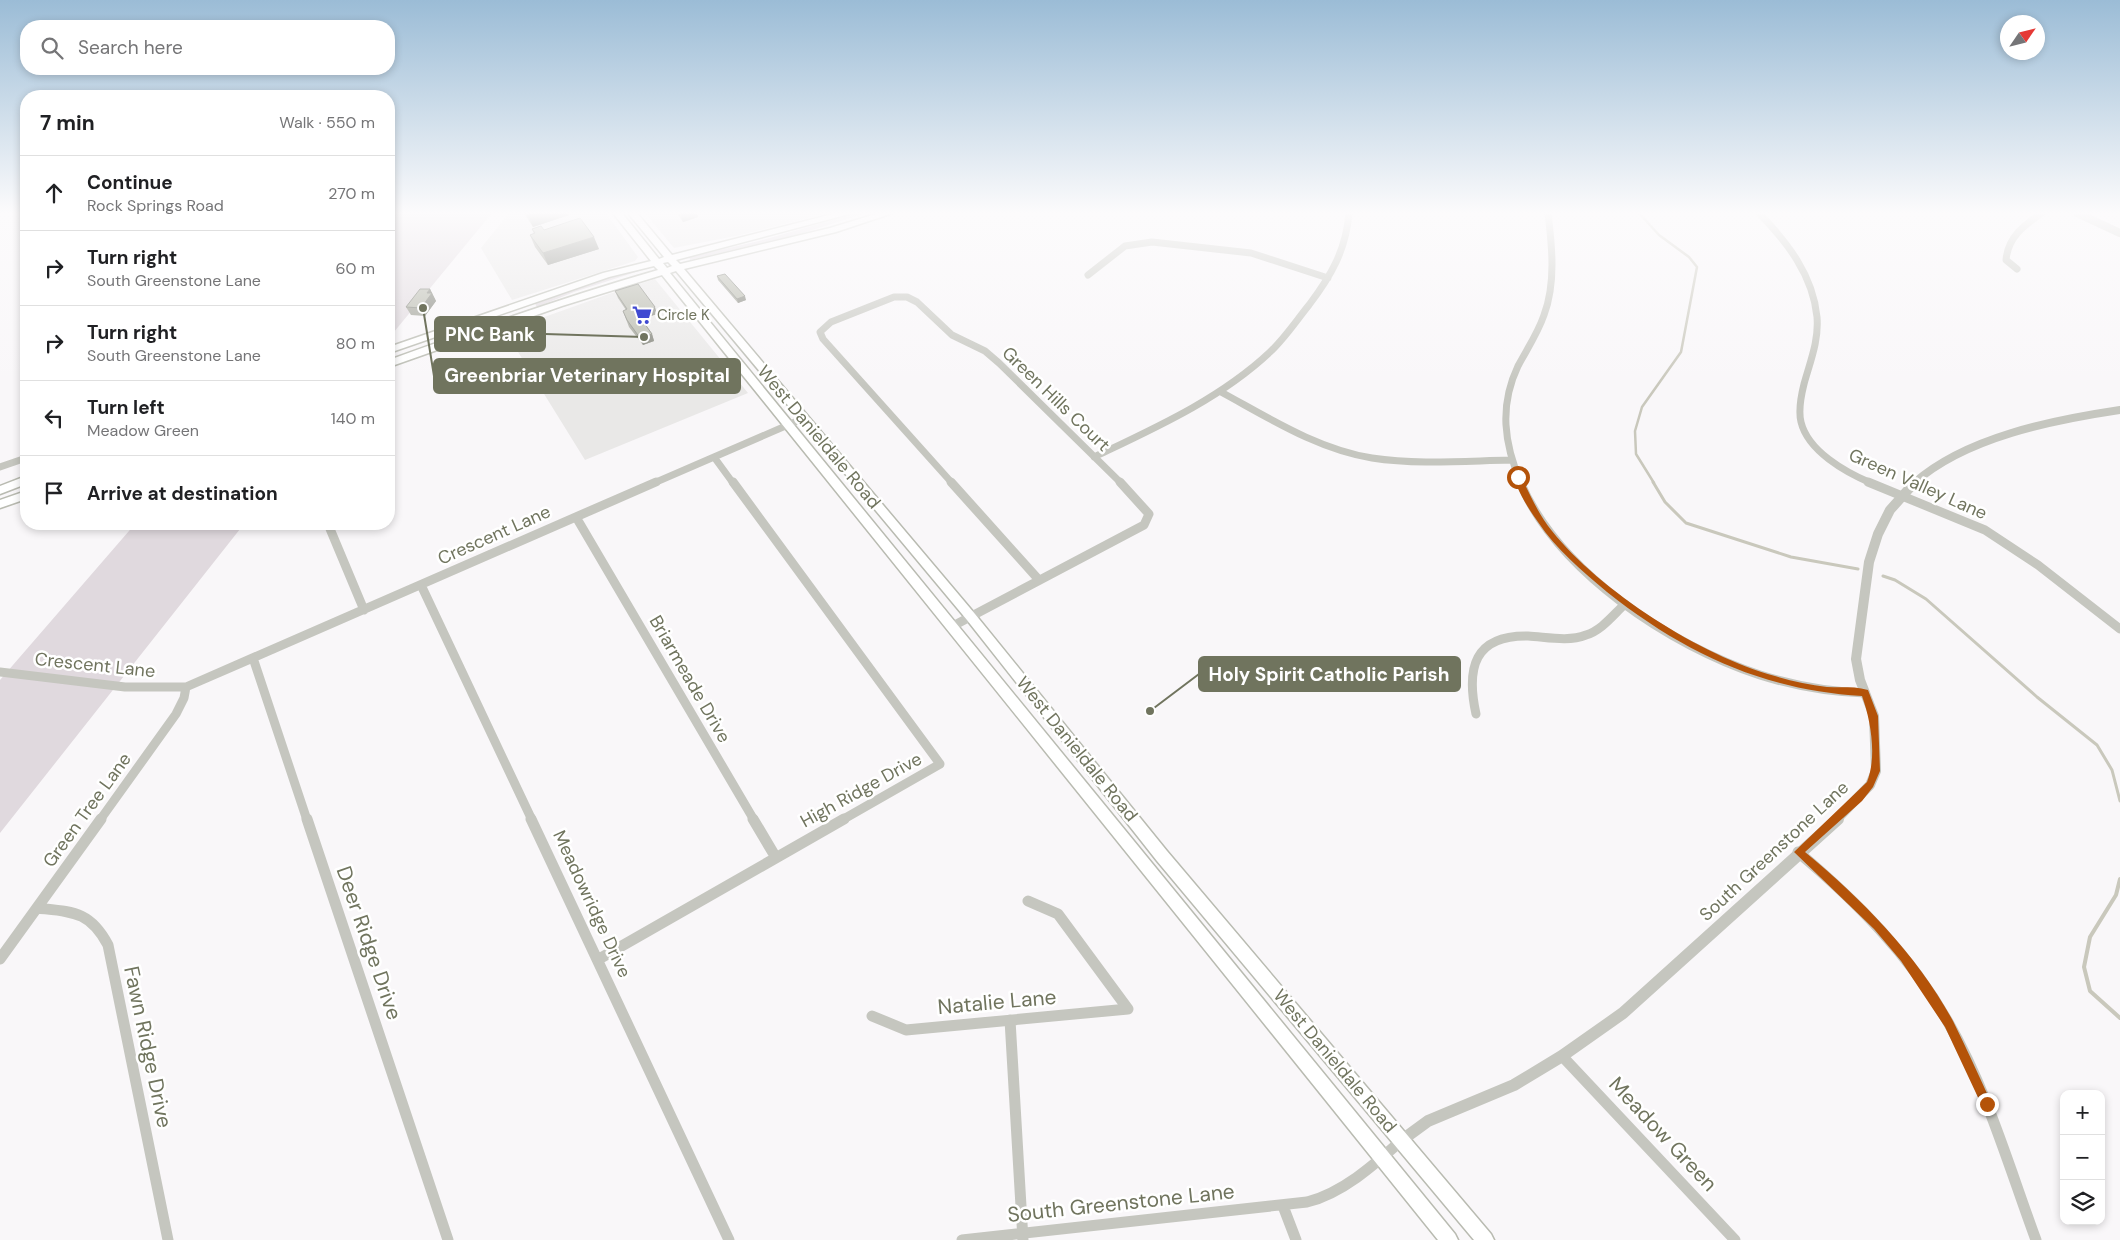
<!DOCTYPE html>
<meta charset="utf-8">
<style>
:root{--surface:#fff;--page:#f2f2f2;--text:#202124;--muted:#757577;--line:#e0e0e0}
body{margin:0;font-family:"DM Sans",sans-serif;background:var(--page);color:var(--text)}
.controls{position:absolute;right:15px;bottom:15px;display:grid;overflow:hidden;border-radius:10px;box-shadow:0 2px 8px #0003}
.controls button{width:45px;height:45px;display:grid;place-items:center;padding:0;border:0;border-bottom:1px solid var(--line);background:var(--surface);color:var(--text);font:25px sans-serif}
.compass{position:absolute;left:2000px;top:15px;width:45px;height:45px;border-radius:50%;background:var(--surface);box-shadow:0 2px 8px #0003;rotate:55deg}
.stop{position:absolute;width:15px;height:15px;margin:-11px;border:4px solid #b45309;border-radius:50%;background:#fff}
.stop.end{background:#b45309;border-color:#fff;box-shadow:0 1px 5px #0008}
.list{margin:0;padding:0;list-style:none}
h2{display:flex;justify-content:space-between;align-items:center;height:65px;margin:0;padding:0 20px;font-size:21px}
h2 small{font-size:16px;font-weight:400;color:var(--muted)}
.list li{display:grid;grid-template-columns:32px 1fr auto;gap:15px;align-items:center;box-sizing:border-box;height:75px;padding:0 20px;border-top:1px solid var(--line)}
.list b{display:block;font-size:19px;white-space:nowrap}
.list p{margin:0;font-size:16px;white-space:nowrap;color:var(--muted)}
.list em{font-size:16px;font-style:normal;color:var(--muted)}
.icon{flex:none;width:28px;height:28px;fill:none;stroke:currentColor;stroke-width:2;stroke-linecap:round;stroke-linejoin:round}
.map{position:relative;flex:none;width:2120px;height:1240px;overflow:hidden}
.search{position:absolute;background:var(--surface);box-shadow:0 2px 8px #0003;left:20px;top:20px;width:375px;height:55px;display:flex;align-items:center;gap:12px;box-sizing:border-box;padding:0 18px;border-radius:20px;color:var(--muted);font-size:19px}
.panel{position:absolute;background:var(--surface);box-shadow:0 2px 8px #0003;left:20px;top:90px;width:375px;height:440px;border-radius:20px}
.map>svg:first-child{display:block}
.built{fill:#e9e8e7}
.green{fill:#e0d9de}
.lines{fill:none;stroke-linecap:round;stroke-linejoin:round}
.stream-far2{stroke:#c9c8bc;stroke-width:2.5}
.stream-far1{stroke:#c9c8bc;stroke-width:3}
.stream{stroke:#c9c8bc;stroke-width:4}
.secondary-casing{stroke:#b9bbb1;stroke-width:3}
.minor-far2{stroke:#c5c6bf;stroke-width:7}
.minor-far1{stroke:#c5c6bf;stroke-width:9}
.minor{stroke:#c5c6bf;stroke-width:11}
.tertiary-far2{stroke:#c5c6bf;stroke-width:8}
.tertiary-far1{stroke:#c5c6bf;stroke-width:10}
.tertiary{stroke:#c5c6bf;stroke-width:12}
.secondary{fill:#fff;fill-rule:evenodd}
.wall{fill:#9a9c90}
.shaded-wall{fill:#7d7f75}
.building{fill:#b3b5a7;stroke:#7d7f75}
.route{fill:#b45309}
.labels{text-anchor:middle;stroke-width:5;stroke-linejoin:round;paint-order:stroke}
.far-poi-label{font-size:15px;fill:#70745e;stroke:#fff;text-anchor:start}
.street-label{font-size:18px;fill:#70745e;stroke:#fff}
.near-street-label{font-size:21px;fill:#70745e;stroke:#fff}
.leader{fill:none;stroke:#70745e;stroke-width:2}
.callout-dot{fill:#70745e;stroke:#fff;stroke-width:2}
.callout{fill:#70745e;stroke:#70745e;stroke-width:2}
.callout-label{font-size:19px;text-anchor:middle;font-weight:bold;fill:#fff}
</style>
<div class="map">
<svg width="2120" height="1240" viewBox="0 0 2120 1240">
<rect width="100%" height="100%" fill="#f9f7f9"/>
<path class="built" d="M509,213H606L638,257L635,261L512,300L481,248Z
M645,213H827L740,235L674,248Z
M655,279L748,393L585,460L505,331L606,295Z"/>
<path class="green" d="M389,213H492L389,338Z
M857,213H866L800,234L690,260L689,257L759,241Z
M638,269L639,271L574,292L537,307L534,302Z
M135,524H244L0,833V680Z"/>
<g class="lines">
<path class="stream-far2" d="M1639,213L1659,235L1689,257L1697,267L1681,352L1642,407L1635,431L1636,454L1654,483"/>
<path class="stream-far1" d="M1653,482L1665,502L1686,523L1791,557L1858,569
M1883,576L1895,580L1926,599L2037,697L2097,745L2112,770L2120,801"/>
<path class="stream" d="M2120,879L2116,895L2090,937L2084,967L2090,991L2120,1018"/>
<defs>
<path id="secondary" d="M613,213H622L659,259L664,257L628,213H637L672,255L837,213H853L676,260L680,264L830,228L879,213H893L836,232L684,269L975,614L1167,851L1491,1234L1494,1240H1474L1157,861L967,620L676,271L670,273L1455,1234L1458,1240H1438L662,275L562,306L389,367V360C478,328 567,296 658,270L654,266L609,277L389,353V347L603,273L651,261ZM668,262L672,266L667,268L663,263Z
M26,476V484L0,494V486Z
M26,491V499L0,508V500Z"/>
</defs>
<use href="#secondary" class="secondary-casing"/>
<path class="minor-far2" d="M1759,213C1787,242 1813,275 1817,317C1819,341 1810,362 1804,384C1801,396 1798,410 1801,422C1808,451 1845,472 1871,483
M2017,269L2006,260C2008,237 2024,225 2042,213
M1088,275L1125,246L1152,242L1251,253L1328,278
M1221,392C1269,418 1317,449 1372,458C1417,465 1464,461 1510,460
M714,457L733,483
M1094,457C1155,428 1220,399 1270,352C1285,338 1296,321 1309,305C1331,276 1346,250 1349,213
M0,467L26,458
M654,483L804,418
M952,483L823,339L820,332L831,322L894,297H907L917,302L952,335L985,351L999,363L1121,483
M1521,483C1504,444 1499,406 1518,366C1527,349 1538,333 1544,315C1556,283 1552,246 1548,213"/>
<path class="minor-far1" d="M733,482L940,764L842,820
M951,482L1039,580
M1520,482C1558,572 1671,646 1760,675C1795,686 1829,692 1865,693
M1868,482L1985,530L2038,565L2120,629
M576,517L754,820
M328,524L364,610
M421,585L532,820
M951,627L1144,525L1149,514L1120,482
M253,658L307,820
M0,672L125,687H186L656,482
M1476,714C1466,668 1474,635 1528,636C1547,637 1568,642 1586,635C1602,630 1613,615 1625,604
M100,820L176,714L184,698L186,687"/>
<path class="minor" d="M307,819L448,1240
M531,819L729,1240
M753,819L775,856
M1798,852C1856,901 1910,955 1948,1022C1987,1090 2009,1167 2036,1240
M1028,901L1058,914L1128,1009
M37,908C73,912 90,911 108,945L168,1240
M0,959L101,819
M599,959L844,819
M872,1016L906,1030L1128,1009
M1010,1020L1023,1240
M1562,1056L1735,1240
M1283,1206L1296,1240
M962,1240L1307,1202C1343,1193 1375,1164 1402,1140"/>
<path class="tertiary-far2" d="M2077,213L2120,233
M1914,483C1966,437 2053,420 2120,410"/>
<path class="tertiary-far1" d="M1836,820L1870,785L1876,771L1874,716L1860,680L1856,659L1869,562L1878,534L1890,510L1915,482"/>
<path class="tertiary" d="M1402,1140L1428,1121L1514,1085L1562,1056L1623,1013L1838,819"/>
<use href="#secondary" class="secondary"/>
</g>
<path class="wall" d="M524,213H568L569,215L533,227Z
M677,213H697L698,217L683,222Z
M532,229L544,230L599,249L548,265L535,247L530,235L534,234Z
M717,276L746,300L738,303L718,280Z
M430,289L436,301L425,316L411,315L406,307Z
M615,291L657,314L641,319L652,334L654,341L643,345L629,327L623,311L626,310L618,298Z"/>
<path class="shaded-wall" d="M533,213H568L569,215L533,227L528,215Z
M680,213H697L698,217L683,222Z
M594,237L599,249L548,265L543,253Z
M430,289L436,301L425,316L421,308L427,293Z
M745,296L746,300L738,303L737,299Z
M655,307L657,314L639,320L637,313Z
M652,334L654,341L643,345L640,338Z"/>
<path class="building" d="M580,218L594,237L543,253L530,235L535,233L532,229L541,226L544,230Z
M725,274L745,296L737,299L717,276Z
M638,284L655,307L637,313L652,334L640,338L627,320L623,311L627,309L615,291Z
M420,289H430L427,293H432L421,308L406,307Z"/>
<linearGradient id="sky" x2="0" y2="1"><stop stop-color="#9bbcd6"/><stop offset="0.55" stop-color="#fcfbfc"/><stop offset="1" stop-color="#fcfbfc" stop-opacity="0"/></linearGradient>
<rect width="2120" height="387" fill="url(#sky)"/>
<path class="route" d="M1515,475H1520C1530,494 1538,514 1552,531C1600,591 1701,656 1775,676C1791,681 1810,685 1827,687C1840,688 1855,686 1868,690L1878,716L1880,771L1873,787L1862,801L1805,852C1862,899 1918,956 1953,1021C1966,1047 1978,1074 1990,1100V1108H1983L1945,1027L1901,961L1874,929L1794,852L1867,782C1877,757 1871,721 1862,696C1763,690 1684,653 1607,592C1582,571 1556,549 1538,522C1530,511 1514,487 1515,475Z"/>
<defs>
<symbol id="supermarket-bare" viewBox="-9 -9 18 18"><path d="M-6-5.5h2.5l.6 2H6L4.5 2H-2.5L-4.4-4H-6ZM-1.5 3.2a1.3 1.3 0 1 0 .1 0ZM3 3.2a1.3 1.3 0 1 0 .1 0Z" fill="#404ad1" stroke="#fff" stroke-width="2.5" paint-order="stroke"/></symbol>
</defs>
<g fill-rule="evenodd">
<use href="#supermarket-bare" x="628" y="301" width="28" height="28"/>
</g>
<g class="labels">
<g class="far-poi-label">
<text x="657" y="320">Circle K</text>
</g>
<g class="street-label">
<text transform="translate(1056 399) rotate(44)" y="6">Green Hills Court</text>
<text transform="translate(819 437) rotate(50)" y="6">West Danieldale Road</text>
<text transform="translate(1918 484) rotate(24)" y="6">Green Valley Lane</text>
<text transform="translate(494 535) rotate(-24)" y="6">Crescent Lane</text>
<text transform="translate(95 665) rotate(6)" y="6">Crescent Lane</text>
<text transform="translate(690 679) rotate(60)" y="6">Briarmeade Drive</text>
<text transform="translate(1077 749) rotate(51)" y="6">West Danieldale Road</text>
<text transform="translate(861 790) rotate(-29)" y="6">High Ridge Drive</text>
<text transform="translate(87 810) rotate(-54)" y="6">Green Tree Lane</text>
<text transform="translate(1774 851) rotate(-43)" y="6">South Greenstone Lane</text>
<text transform="translate(592 904) rotate(65)" y="6">Meadowridge Drive</text>
<text transform="translate(1335 1061) rotate(50)" y="6">West Danieldale Road</text>
</g>
<g class="near-street-label">
<text transform="translate(369 943) rotate(71)" y="7">Deer Ridge Drive</text>
<text transform="translate(997 1002) rotate(-5)" y="7">Natalie Lane</text>
<text transform="translate(148 1047) rotate(78)" y="7">Fawn Ridge Drive</text>
<text transform="translate(1663 1134) rotate(47)" y="7">Meadow Green</text>
<text transform="translate(1121 1203) rotate(-6)" y="7">South Greenstone Lane</text>
</g>
</g>
<path class="leader" d="M644 337L545 334M423 308L434 376M1150 711L1199 674"/>
<g class="callout-dot">
<circle cx="644" cy="337" r="5"/>
<circle cx="423" cy="308" r="5"/>
<circle cx="1150" cy="711" r="5"/>
</g>
<g class="callout">
<rect x="435" y="317" width="110" height="34" rx="5"/>
<rect x="434" y="359" width="306" height="34" rx="5"/>
<rect x="1199" y="657" width="261" height="34" rx="5"/>
</g>
<g class="callout-label">
<text x="490" y="341">PNC Bank</text>
<text x="587" y="382">Greenbriar Veterinary Hospital</text>
<text x="1329" y="681">Holy Spirit Catholic Parish</text>
</g>
</svg>
<div class="controls">
<button>+</button>
<button>−</button>
<button><svg class="icon" aria-label="layers" viewBox="0 0 24 24"><path d="M12 4l9 5-9 5-9-5zM3 14l9 5 9-5"/></svg></button>
</div>
<svg class="compass" viewBox="-18 -18 36 36"><path d="M0-13l5 13h-10z" fill="#e53935"/><path d="M0 13l5-13h-10z" fill="#757577"/></svg>
<div class="stop" style="left:1518px;top:477px"></div>
<div class="stop end" style="left:1987px;top:1104px"></div>
<div class="search"><svg class="icon" aria-label="search" viewBox="0 0 24 24"><circle cx="10" cy="10" r="6"/><path d="M15 15l6 6"/></svg>Search here</div>
<section class="panel">
<h2>7 min<small>Walk · 550 m</small></h2>
<ul class="list">
<li><svg class="icon" aria-label="ahead" viewBox="0 0 24 24"><path d="M12 20V5M6 11l6-6 6 6"/></svg><div><b>Continue</b><p>Rock Springs Road</p></div><em>270 m</em></li>
<li><svg class="icon" aria-label="right" viewBox="0 0 24 24"><path d="M7 20v-9h11M14 6l5 5-5 5"/></svg><div><b>Turn right</b><p>South Greenstone Lane</p></div><em>60 m</em></li>
<li><svg class="icon" aria-label="right" viewBox="0 0 24 24"><path d="M7 20v-9h11M14 6l5 5-5 5"/></svg><div><b>Turn right</b><p>South Greenstone Lane</p></div><em>80 m</em></li>
<li><svg class="icon" aria-label="left" viewBox="0 0 24 24"><path d="M17 20v-9H6M10 6l-5 5 5 5"/></svg><div><b>Turn left</b><p>Meadow Green</p></div><em>140 m</em></li>
<li><svg class="icon" aria-label="arrive" viewBox="0 0 24 24"><path d="M6 21V4h12l-3 4 3 4H6"/></svg><div><b>Arrive at destination</b></div></li>
</ul>
</section>
</div>
